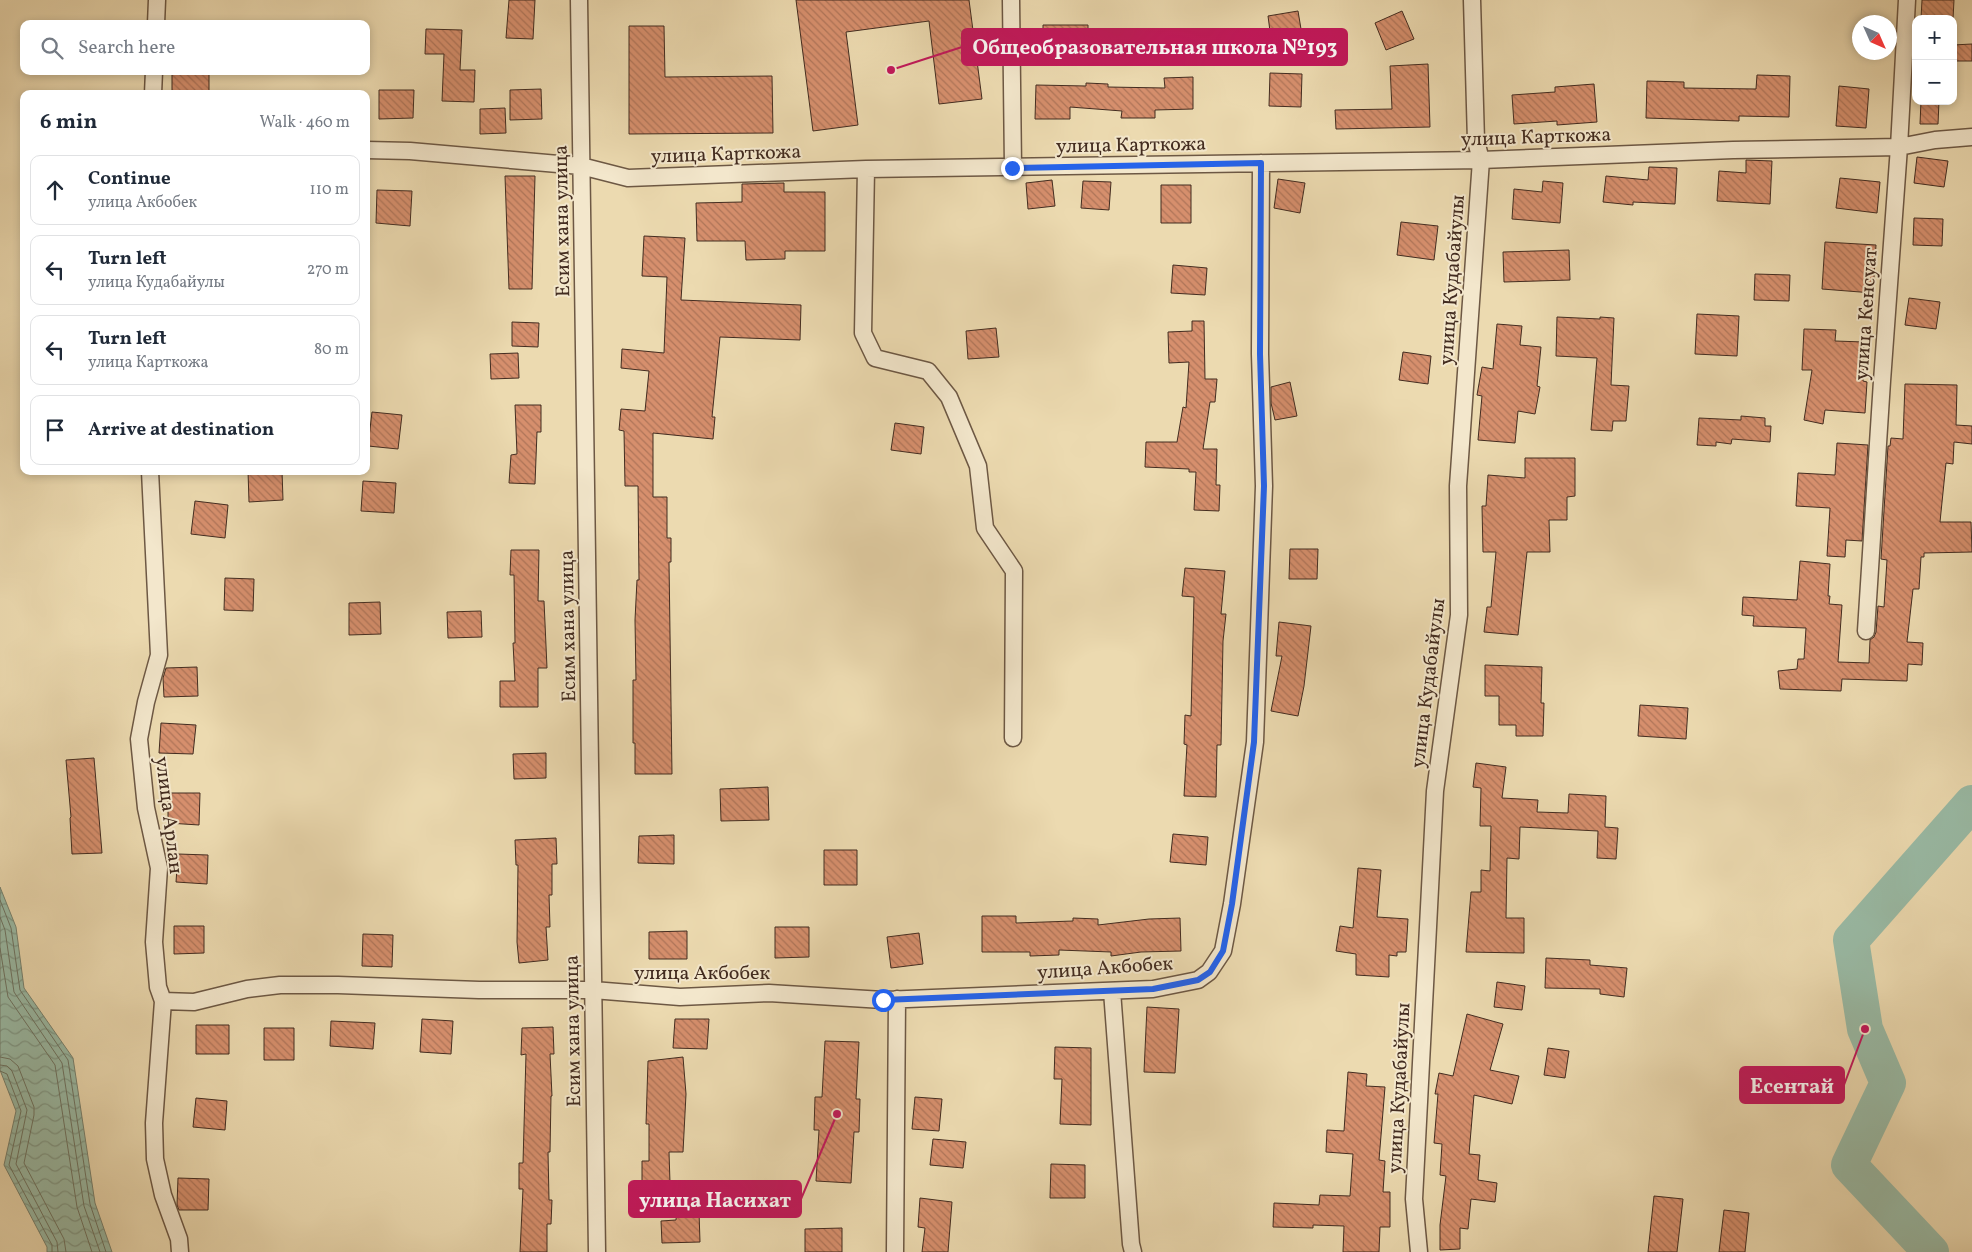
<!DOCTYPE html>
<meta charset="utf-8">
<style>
:root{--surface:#fff;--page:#f2f2f3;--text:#1f2937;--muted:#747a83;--line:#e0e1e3}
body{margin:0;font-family:Vollkorn,serif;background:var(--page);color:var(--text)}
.controls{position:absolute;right:15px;top:15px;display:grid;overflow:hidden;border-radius:10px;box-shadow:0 2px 8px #0003}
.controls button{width:45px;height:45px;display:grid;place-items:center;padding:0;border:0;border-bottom:1px solid var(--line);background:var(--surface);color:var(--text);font:25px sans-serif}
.compass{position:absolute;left:1852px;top:15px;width:45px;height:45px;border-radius:50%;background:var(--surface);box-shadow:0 2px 8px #0003;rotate:135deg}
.stop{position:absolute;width:15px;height:15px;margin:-11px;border:4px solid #2563eb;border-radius:50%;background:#fff}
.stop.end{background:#2563eb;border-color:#fff;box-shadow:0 1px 5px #0008}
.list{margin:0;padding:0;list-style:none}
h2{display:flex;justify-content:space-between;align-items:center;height:65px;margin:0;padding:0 20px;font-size:21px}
h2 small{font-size:16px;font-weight:400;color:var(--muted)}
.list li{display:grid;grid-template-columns:32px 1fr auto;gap:15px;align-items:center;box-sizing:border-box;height:70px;margin:0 10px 10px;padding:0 10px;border:1px solid var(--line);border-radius:10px}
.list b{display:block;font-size:19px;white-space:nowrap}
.list p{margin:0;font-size:16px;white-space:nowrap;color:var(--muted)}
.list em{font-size:16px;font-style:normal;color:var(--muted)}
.icon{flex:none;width:28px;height:28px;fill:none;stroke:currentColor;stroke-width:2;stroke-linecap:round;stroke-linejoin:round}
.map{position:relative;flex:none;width:1972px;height:1252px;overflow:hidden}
.search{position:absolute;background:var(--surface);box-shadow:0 2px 8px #0003;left:20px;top:20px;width:350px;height:55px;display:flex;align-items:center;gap:12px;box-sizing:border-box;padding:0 18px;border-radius:10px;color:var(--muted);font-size:19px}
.panel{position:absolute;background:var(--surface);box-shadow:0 2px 8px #0003;left:20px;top:90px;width:350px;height:385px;border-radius:10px}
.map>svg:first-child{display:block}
.water{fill:url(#water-waves);stroke:#778270}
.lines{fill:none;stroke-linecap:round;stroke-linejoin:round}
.shore{stroke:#6e7463;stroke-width:1}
.river{stroke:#9abba6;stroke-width:36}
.building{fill:url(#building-back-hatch);stroke:#432c20}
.minor-casing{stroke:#6d5844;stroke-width:19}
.minor{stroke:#f3e7cc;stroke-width:16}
.route{stroke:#2563eb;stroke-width:6}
.labels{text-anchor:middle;stroke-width:4;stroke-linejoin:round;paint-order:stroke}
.street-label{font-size:20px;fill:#432c20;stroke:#f3e7cc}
.leader{fill:none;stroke:#c2185b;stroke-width:2}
.callout-dot{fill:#c2185b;stroke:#f3e7cc;stroke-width:2}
.callout{fill:#c2185b;stroke:#c2185b;stroke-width:2}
.callout-label{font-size:21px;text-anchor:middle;font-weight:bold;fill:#fff}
</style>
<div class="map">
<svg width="1972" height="1252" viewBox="0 0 1972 1252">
<defs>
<pattern id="water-waves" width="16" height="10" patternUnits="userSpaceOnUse" patternTransform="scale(1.25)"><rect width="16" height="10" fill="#9abba6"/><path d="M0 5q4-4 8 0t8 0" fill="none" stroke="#7f9887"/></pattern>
<pattern id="building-back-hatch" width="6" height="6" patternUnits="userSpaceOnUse" patternTransform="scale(1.25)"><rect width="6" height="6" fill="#d68f6d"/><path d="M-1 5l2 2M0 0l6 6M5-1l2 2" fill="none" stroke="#af7559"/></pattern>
</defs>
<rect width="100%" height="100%" fill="#ecdab0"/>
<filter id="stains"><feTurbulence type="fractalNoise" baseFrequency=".004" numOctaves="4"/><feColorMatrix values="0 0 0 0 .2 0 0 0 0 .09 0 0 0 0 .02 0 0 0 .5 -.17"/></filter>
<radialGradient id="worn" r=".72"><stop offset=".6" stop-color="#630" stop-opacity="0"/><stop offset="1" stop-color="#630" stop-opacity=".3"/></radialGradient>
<path class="water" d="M0,887L16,927L24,988L73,1058L95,1203L112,1252H47V1247L4,1165L16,1111L0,1070Z"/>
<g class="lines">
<path class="shore" d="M0,900L11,928L20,990L68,1060L90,1204L106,1252
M0,917L5,930L14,992L62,1063L84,1206L100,1252
M0,948L8,997L55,1065L77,1207L92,1252
M0,1057L10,1059L18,1066L34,1107V1115L24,1163L64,1239L66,1252
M0,1065L7,1066L12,1071L27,1110L16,1164L57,1242L58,1252
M0,1071L7,1074L21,1111L9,1165L52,1245V1252"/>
<path class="river" d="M1931,1252L1849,1165L1888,1083L1865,1029L1851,940L1972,803"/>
</g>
<path class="building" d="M509,0H535L533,39L506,38Z
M796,0H969L982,99L939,104L929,21L846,32L858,125L813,131Z
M1922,0H1954L1953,19H1921Z
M1298,11L1303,41L1272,46L1268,16Z
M1402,11L1414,39L1386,50L1375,23Z
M1043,25H1088V52H1043Z
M629,26H664L665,77L772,76L773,133L629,134Z
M426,29L462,30L460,70H475L474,102L442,101L444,54H425Z
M1972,44V61H1953V45Z
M1428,64L1430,127L1336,129L1335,110L1392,109L1390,66Z
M1270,73L1302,74L1301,107L1269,106Z
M172,74H209V94H172Z
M1757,75L1790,76L1789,117L1739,116V121L1646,118L1647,81L1684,82V88L1756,89Z
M1193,77V109L1155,110V118H1121L1122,111L1070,107V119H1035L1036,85L1086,86V83L1108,84V87L1165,88L1164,78Z
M1594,84L1597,122L1557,125V121L1514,124L1512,95L1555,92V87Z
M1839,86L1869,89L1866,128L1836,126Z
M541,89L542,119L510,120V90Z
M379,90H414L413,118L379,119Z
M1921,101H1939L1938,124H1920Z
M505,108L506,133L480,134V109Z
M1917,157L1948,161L1944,187L1914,183Z
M1746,160L1772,161L1770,204L1717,201L1719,171L1746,173Z
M1649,167L1677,168L1675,204L1633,202V205L1603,202L1606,176L1648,180Z
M505,176H535L532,289H509Z
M1840,178L1880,182L1877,213L1836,208Z
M1278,179L1305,183L1300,213L1274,208Z
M1052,180L1055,206L1028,209L1026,183Z
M1083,181L1111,182L1109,210L1081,208Z
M1543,181L1563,183L1560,223L1512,219L1514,189L1542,192Z
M784,183V192H825V251H785V259L746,260L745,241H697L696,203L742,202V184Z
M1161,185H1191V223H1161Z
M377,190L412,191L410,226L376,223Z
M1914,218L1943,219L1942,246L1913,245Z
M1401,222L1438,226L1434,260L1397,255Z
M644,236L685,238L681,300L801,305L800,340L720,337L712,417H715L713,439L653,433V497H667V538H671V562H669L672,774H635V743H633V680H636L635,620L637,580H639L638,486H625L624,431L619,430L621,409L645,411L649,371L621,368L622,349L664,353L667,277L642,276Z
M1825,242L1876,245L1873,293L1822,289Z
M1569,250L1570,280L1504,282L1503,252Z
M1173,265L1207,268L1205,295L1171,293Z
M1755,274L1790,275L1789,301L1754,300Z
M1909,298L1940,302L1936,329L1905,325Z
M1697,314L1739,316L1737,356L1695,354Z
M1557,317L1600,319V317L1614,318L1611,385L1629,386L1626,421H1613L1612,431L1591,430L1597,358L1556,356Z
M1192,321H1204L1205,379H1217L1215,402H1210L1203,449H1217L1216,485H1220L1219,511L1194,510L1196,472H1189V469L1145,467L1146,442H1177L1183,407L1186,408L1189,362L1169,363L1168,332L1192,331Z
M512,322L539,323L538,347L512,346Z
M1497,324L1522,326L1520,345L1541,347L1537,386L1540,387L1535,414L1518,411L1515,443L1478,440L1482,396L1477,395L1482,367L1493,369Z
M996,328L999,357L968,359L966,331Z
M1804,329L1836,330L1835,341L1864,342L1863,381L1867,382L1865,413L1825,410L1823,424L1804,420L1812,370H1802Z
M1403,352L1431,356L1428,384L1399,380Z
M518,353L519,378L491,379L490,354Z
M1290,382L1297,416L1275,420L1271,403V387Z
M1905,384L1957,385L1956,425L1972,426V444L1954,442L1953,464L1946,463L1940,522H1971L1972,552L1924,553V557H1921L1919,589H1913L1907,642L1923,643L1922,665L1908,664L1907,681L1842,679L1841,691L1780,689L1778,671L1797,669L1798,659H1804L1806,628L1753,626L1754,616L1742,615L1743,597L1797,600L1800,561L1830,564L1828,596H1830L1829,604L1842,605L1838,662L1869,663L1870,640L1874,637L1876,632L1878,606L1884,607L1887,560L1881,559L1888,446H1890L1891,438L1903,439Z
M515,405H541V432H537L535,484L509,483L511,455L517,454Z
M372,412L402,415L398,449L368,446Z
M1741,416L1765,418V426H1771L1770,442L1732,439L1731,444L1716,442V446L1697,445L1699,418L1741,420Z
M895,423L924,427L921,454L891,450Z
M1837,443L1868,445L1862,541L1846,540L1845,557L1827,556L1830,508L1796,506L1798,473L1835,475Z
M1525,458H1575V496L1567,497V520H1549L1550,552H1527L1518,635L1484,632L1487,607H1491L1496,552H1483L1482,506H1486L1488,475L1525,478Z
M248,471H282L283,500L249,502Z
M363,481L396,483L394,513L361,511Z
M195,501L228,505L225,538L191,534Z
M1290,549H1318L1317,579H1289Z
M511,550H539L538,601H544L547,668H538V707H500V681H515L513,643H515L514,575H510Z
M1185,568L1225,571L1221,614H1226L1223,641L1221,745H1217L1216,797L1184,796L1187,745L1184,744L1185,715L1191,716L1194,597L1182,596Z
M225,578L254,579L253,611L224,610Z
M380,602L381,634L349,635V603Z
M481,611L482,637L448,638L447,612Z
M1279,622L1311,626L1304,686L1298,716L1271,711L1282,656H1276Z
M1485,665L1542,667L1541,703H1544L1543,736H1516V725H1499V696H1485Z
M197,667L198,696L164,697L163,678L166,668Z
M1640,705L1688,708L1686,739L1638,736Z
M161,723L196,725L193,754L159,753Z
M546,753V778L514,779L513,754Z
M94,758L102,853L72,854L70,818L71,817L66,760Z
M1476,763L1506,767L1502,798L1538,800L1537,812L1568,813L1569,794L1606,796L1605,827L1618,828L1616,859L1597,858L1598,831L1520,827L1519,859L1507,858L1506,918H1524V953L1466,952L1471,892H1481V870L1490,871L1491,826H1480L1481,788L1473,787Z
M768,787L769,820L721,821L720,789Z
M168,793H200L199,825L168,823Z
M1173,834L1208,837L1206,865L1170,862Z
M674,835V864L638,863L639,836Z
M556,838L557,864H552V895H549L550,927H546L548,960L519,963L517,942L518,865H516L515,840Z
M824,850H857V885H824Z
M178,854L208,855L207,884L176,882Z
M1358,868L1381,870L1377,917L1408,919L1406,952H1397V956L1389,955V977L1356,975V954L1336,951L1340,926L1353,928Z
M982,916H1016V923L1073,921V918L1098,919V925L1149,919L1180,918L1181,951L1141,952L1111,956V952L1059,950V955L1030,956V952H982Z
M174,926H204V953L174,954Z
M775,927H809V957L775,958Z
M687,931V959H649V932Z
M919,933L923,964L891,968L887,937Z
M363,934L393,935L392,967L362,966Z
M1546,958L1590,960V965L1627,968L1624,997L1600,994V989L1545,988Z
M1497,982L1525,986L1522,1010L1494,1007Z
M1147,1007L1179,1009L1175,1073L1144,1072Z
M1467,1014L1503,1024L1490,1070L1519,1076L1512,1104L1474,1095L1469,1154L1480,1155L1478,1180L1497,1183L1495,1202L1471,1199L1468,1229L1460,1228V1249L1440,1250V1225L1446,1176L1440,1175L1442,1144L1434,1143L1438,1094H1435L1439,1073L1453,1076Z
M422,1019L453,1021L451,1054L420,1052Z
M675,1019H709L707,1049L673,1048Z
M331,1021L375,1023L373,1049L330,1046Z
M196,1025H229V1054H196Z
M553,1027L554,1054H550L552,1096H551L550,1152H548L549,1200H552L551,1224H547V1252H520L523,1189H519V1163H523L526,1054L521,1055L522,1028Z
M264,1028H294V1060H264Z
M825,1041L859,1042L856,1099H860L859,1132H854L851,1183L816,1181L819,1130H814L815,1097H822Z
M1055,1047L1091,1048V1125L1060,1124L1062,1079H1054Z
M1548,1048L1569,1051L1565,1078L1544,1075Z
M683,1057L686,1094L683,1152H669L670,1183L642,1184V1161H649V1124H646L648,1061Z
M1348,1072L1367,1074L1366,1086L1385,1087L1379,1160L1385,1161L1383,1192H1390V1227H1380L1379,1252H1343L1344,1226L1313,1225V1228L1273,1227L1274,1203L1319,1205L1320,1195L1350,1196L1353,1154L1326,1152L1327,1130L1344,1131Z
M915,1097L942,1099L939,1131L912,1129Z
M196,1098L227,1101L225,1130L193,1127Z
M933,1139L966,1142L963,1168L930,1165Z
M1051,1164L1085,1165V1198H1050Z
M178,1178L209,1179L208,1210H179L177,1205Z
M679,1182L705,1185L702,1212H699L700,1242L662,1243L661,1221L676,1220Z
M1654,1196L1683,1199L1677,1252H1648Z
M920,1198L952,1202L948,1252H922L925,1228L918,1227Z
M1724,1210L1749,1213L1745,1252H1719Z
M842,1228V1252H805V1229Z"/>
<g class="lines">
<defs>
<path id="minor" d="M579,0L597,1252
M1011,0L1013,168
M156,24L157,0
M153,94L154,71
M366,150L410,151L581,166L628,178L866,169L1481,160L1733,150L1899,147L1935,140L1972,137
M866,169L863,333L875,358L928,371L949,397L978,466L985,528L1014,571L1013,738
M150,471L159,655L146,702L139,739L146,808L159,868L154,942L158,987L163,1001L154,1123L155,1159L163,1195L179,1239L180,1252
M1866,631L1882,381L1899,147L1907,0
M1112,991L1131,1244L1133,1252
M163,1001L194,1002L247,989L280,985H338L479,990H593L680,997L769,993L883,1000L1153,989L1198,980L1209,972L1223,951L1232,904L1255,742L1264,486L1260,354L1261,163
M895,1252L897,999
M1419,1252L1414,1199L1435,791L1459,615L1458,486L1481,160L1476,141L1472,0"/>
</defs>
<use href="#minor" class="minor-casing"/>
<use href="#minor" class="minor"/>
</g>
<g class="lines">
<path class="route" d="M883,1000L1153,989L1198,980L1210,972L1223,951L1232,904L1254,742L1264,486L1260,354L1261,163L1012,168"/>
</g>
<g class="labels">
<g class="street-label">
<text transform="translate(1536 136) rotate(-2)" y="7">улица Карткожа</text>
<text transform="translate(1131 144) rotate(-1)" y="7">улица Карткожа</text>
<text transform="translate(726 153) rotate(-2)" y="7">улица Карткожа</text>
<text transform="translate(561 221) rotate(-91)" y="7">Есим хана улица</text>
<text transform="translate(1451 280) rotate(-86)" y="7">улица Кудабайулы</text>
<text transform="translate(1865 314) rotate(-86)" y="7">улица Кенсуат</text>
<text transform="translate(567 626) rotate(-91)" y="7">Есим хана улица</text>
<text transform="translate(1427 683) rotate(-83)" y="7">улица Кудабайулы</text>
<text transform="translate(170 815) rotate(83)" y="7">улица Арлан</text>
<text transform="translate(1105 967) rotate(-4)" y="7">улица Акбобек</text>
<text x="702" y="979">улица Акбобек</text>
<text transform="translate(572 1031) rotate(-91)" y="7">Есим хана улица</text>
<text transform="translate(1398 1088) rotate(-87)" y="7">улица Кудабайулы</text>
</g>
</g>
<path class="leader" d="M891 70L962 47M1865 1029L1844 1085M837 1114L801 1199"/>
<g class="callout-dot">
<circle cx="891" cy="70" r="5"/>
<circle cx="1865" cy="1029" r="5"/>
<circle cx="837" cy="1114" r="5"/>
</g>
<g class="callout">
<rect x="962" y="29" width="385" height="36" rx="5"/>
<rect x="1740" y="1067" width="104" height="36" rx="5"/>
<rect x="629" y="1181" width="172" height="36" rx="5"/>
</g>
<g class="callout-label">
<text x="1155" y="54">Общеобразовательная школа №193</text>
<text x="1792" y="1093">Есентай</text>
<text x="715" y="1207">улица Насихат</text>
</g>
<rect width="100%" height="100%" filter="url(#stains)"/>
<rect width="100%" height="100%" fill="url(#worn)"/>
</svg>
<div class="controls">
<button>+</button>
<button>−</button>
</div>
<svg class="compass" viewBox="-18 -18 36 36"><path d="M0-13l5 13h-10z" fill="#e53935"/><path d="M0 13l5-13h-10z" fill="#747a83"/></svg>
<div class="stop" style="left:883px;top:1000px"></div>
<div class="stop end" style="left:1012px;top:168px"></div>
<div class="search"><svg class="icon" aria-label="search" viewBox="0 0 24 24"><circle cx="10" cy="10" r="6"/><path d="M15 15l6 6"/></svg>Search here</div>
<section class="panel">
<h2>6 min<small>Walk · 460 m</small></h2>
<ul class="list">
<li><svg class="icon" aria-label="ahead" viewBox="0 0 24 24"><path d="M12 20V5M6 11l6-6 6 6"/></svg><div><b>Continue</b><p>улица Акбобек</p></div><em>110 m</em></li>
<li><svg class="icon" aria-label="left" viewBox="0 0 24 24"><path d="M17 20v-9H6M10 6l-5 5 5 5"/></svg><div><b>Turn left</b><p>улица Кудабайулы</p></div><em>270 m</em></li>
<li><svg class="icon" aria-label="left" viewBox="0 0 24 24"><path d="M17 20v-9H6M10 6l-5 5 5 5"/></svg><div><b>Turn left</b><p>улица Карткожа</p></div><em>80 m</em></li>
<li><svg class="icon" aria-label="arrive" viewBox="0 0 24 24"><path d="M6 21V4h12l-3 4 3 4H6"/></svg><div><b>Arrive at destination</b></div></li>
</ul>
</section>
</div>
